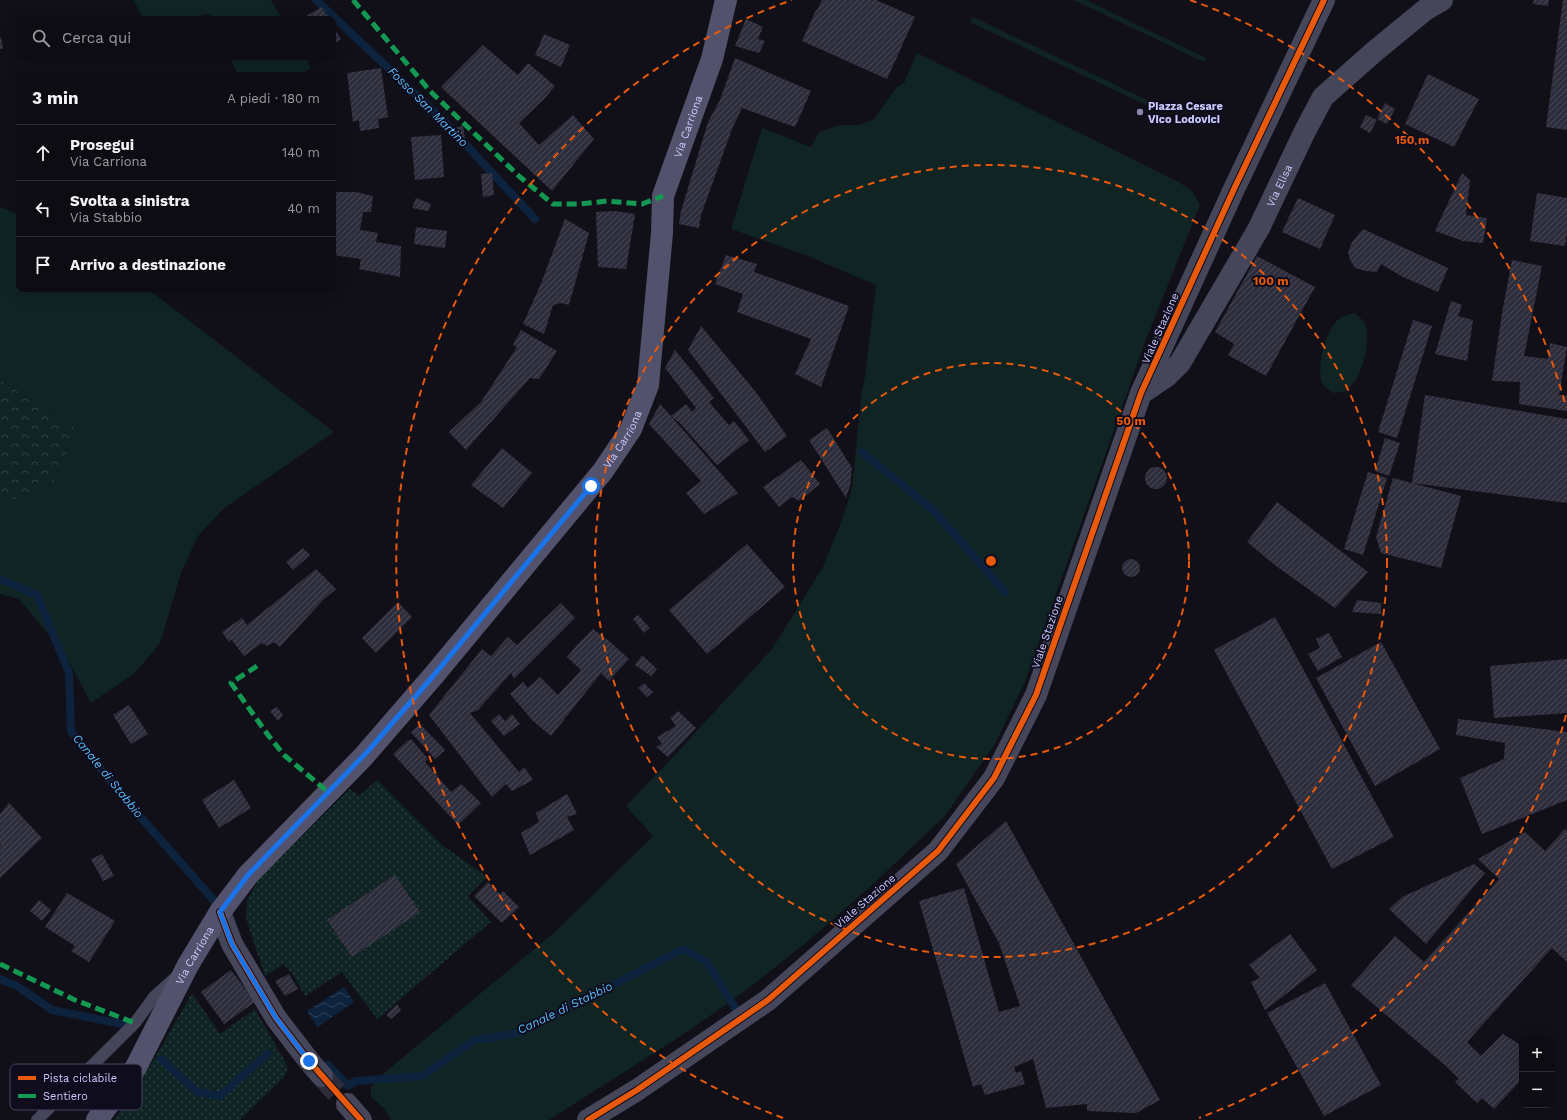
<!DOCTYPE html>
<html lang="it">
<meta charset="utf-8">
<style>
:root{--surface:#0d0c13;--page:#16151c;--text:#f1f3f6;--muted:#9a9ba0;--line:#2d2c33}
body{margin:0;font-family:"Work Sans",sans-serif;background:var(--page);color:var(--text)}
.controls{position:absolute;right:12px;bottom:12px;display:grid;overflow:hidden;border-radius:8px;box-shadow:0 4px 16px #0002}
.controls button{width:36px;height:36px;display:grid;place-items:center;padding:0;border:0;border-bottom:1px solid var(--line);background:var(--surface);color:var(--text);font:20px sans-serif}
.stop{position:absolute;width:12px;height:12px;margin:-9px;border:3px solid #1a73e8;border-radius:50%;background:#fff}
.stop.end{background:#1a73e8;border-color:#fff;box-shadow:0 1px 4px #0008}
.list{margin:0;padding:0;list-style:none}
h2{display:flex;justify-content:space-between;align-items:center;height:52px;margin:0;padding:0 16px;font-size:17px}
h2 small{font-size:13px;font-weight:400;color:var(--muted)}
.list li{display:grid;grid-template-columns:26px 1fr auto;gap:12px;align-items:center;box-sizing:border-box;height:56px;padding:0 16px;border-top:1px solid var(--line)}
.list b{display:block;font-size:15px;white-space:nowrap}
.list p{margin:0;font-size:13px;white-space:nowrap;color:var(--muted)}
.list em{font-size:13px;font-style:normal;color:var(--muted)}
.icon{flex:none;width:22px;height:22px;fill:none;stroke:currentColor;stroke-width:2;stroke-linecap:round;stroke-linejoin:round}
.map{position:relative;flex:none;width:1567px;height:1120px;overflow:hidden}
.search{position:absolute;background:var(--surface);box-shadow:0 4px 16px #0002;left:16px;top:16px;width:320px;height:44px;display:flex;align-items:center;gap:10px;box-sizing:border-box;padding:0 14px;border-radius:8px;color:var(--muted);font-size:15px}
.panel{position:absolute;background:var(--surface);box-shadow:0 4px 16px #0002;left:16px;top:72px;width:320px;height:220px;border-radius:8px}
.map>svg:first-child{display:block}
.grass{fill:#0f2423}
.forest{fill:url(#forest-crowns)}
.garden{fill:url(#garden-dots)}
.water{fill:url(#water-waves)}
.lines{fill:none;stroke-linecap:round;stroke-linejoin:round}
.stream{stroke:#0d233d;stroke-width:8}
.building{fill:url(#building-hatch)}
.street-tunnel{stroke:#2d2c3b;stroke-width:22;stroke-dasharray:22 11;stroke-linecap:butt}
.lane{stroke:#45465a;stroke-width:12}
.street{stroke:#45465a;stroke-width:22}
.secondary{stroke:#52526d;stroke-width:22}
.quiet{stroke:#139951;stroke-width:5;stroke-dasharray:10 5;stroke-linecap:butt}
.cycleway-casing{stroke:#0e0c1d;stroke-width:8}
.cycleway{stroke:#e8590c;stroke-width:6}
.route{stroke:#1a73e8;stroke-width:5}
.ring{fill:none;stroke:#e8590c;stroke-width:2;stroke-dasharray:7 5}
.poi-dot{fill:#8a89ae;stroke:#0e0c1d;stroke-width:1.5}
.labels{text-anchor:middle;stroke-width:4;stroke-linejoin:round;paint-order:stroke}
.poi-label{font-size:11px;font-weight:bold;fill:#cbcafe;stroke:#0e0c1d;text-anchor:start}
.street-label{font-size:11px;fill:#cbcafe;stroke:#0e0c1d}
.water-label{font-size:12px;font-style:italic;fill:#5bbefb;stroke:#0e0c1d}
.key{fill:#0e0c1d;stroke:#474560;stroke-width:1}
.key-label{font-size:11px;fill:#cbcafe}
.centre{fill:#e8590c;stroke:#0e0c1d;stroke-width:2}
.ring-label{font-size:12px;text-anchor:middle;font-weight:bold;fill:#e8590c;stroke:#0e0c1d;stroke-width:4;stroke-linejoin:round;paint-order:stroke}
</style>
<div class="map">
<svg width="1567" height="1120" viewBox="0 0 1567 1120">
<defs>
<pattern id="forest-crowns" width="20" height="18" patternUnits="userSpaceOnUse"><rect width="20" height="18" fill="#0f2423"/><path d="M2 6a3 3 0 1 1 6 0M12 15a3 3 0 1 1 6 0" fill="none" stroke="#314244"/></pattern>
<pattern id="garden-dots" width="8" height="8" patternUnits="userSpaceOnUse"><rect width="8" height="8" fill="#0f2423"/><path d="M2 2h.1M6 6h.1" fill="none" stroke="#314244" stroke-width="1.8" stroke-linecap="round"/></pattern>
<pattern id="water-waves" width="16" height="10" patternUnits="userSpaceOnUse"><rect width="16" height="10" fill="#0d233d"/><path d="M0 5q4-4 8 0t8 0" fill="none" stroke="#2f425a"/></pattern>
<pattern id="building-hatch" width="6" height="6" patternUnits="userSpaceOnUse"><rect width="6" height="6" fill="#2e2d3c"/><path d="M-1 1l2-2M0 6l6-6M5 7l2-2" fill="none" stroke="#4b4a59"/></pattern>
</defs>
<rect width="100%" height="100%" fill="#111019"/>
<path class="grass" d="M133,0H271L282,19H212L210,14L183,19H144Z
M1074,0H1086L1206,58L1204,62Z
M973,17L1164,108L1161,112L970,22Z
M917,53L1177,181L1192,191L1200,205L1145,342L1025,682L995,744L945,816L870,887L808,941L749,988L690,1030L549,1120H391L384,1108L371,1097V1087L378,1078L555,932L653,836L626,806L672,758L772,649L823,567L842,520L852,488L861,399L865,376L876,285L808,256L731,229L762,128L811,147L819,132L839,125H859L874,119L897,87L904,83Z
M230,57H305L311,68L299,75H238Z
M0,207L19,215V289H148L334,432L223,509L198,536L182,570L160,643L135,673L91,703L65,654L19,599L0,594V505L53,483L78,430L0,380Z
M1355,313C1357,316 1362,319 1364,322C1373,337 1362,379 1348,389C1345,392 1338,392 1333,393C1330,390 1324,387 1322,383C1316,367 1326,325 1342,317C1346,315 1351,314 1355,313Z"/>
<path class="forest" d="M0,380L78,430L53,483L0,505Z"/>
<path class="garden" d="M377,780L441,844L487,877L468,896L491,922L377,1019L342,972L305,996L292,973L283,964L265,976L246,918L247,901L257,882L350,789L359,796Z
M192,993L220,1034L255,1009L288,1067L285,1076L240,1120H114L156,1056Z"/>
<path class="water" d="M344,987L354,1002L317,1027L307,1011Z"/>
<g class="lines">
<path class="stream" d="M316,0L441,118L535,219
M862,452L934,511L1005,592
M0,579L37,595L69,673L71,731L122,796L218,905
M0,979L17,986L52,1010L122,1024
M161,1059L197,1092L220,1096L267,1054
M328,1065L348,1086L356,1081L422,1076L475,1040L519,1033L683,949L707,962L737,1011"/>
</g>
<path class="building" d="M822,0H876L915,17L887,79L802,41L816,10H817Z
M1534,0H1549L1548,6L1533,4Z
M1563,0H1567V130L1546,127Z
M322,7L329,19H301Z
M746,19L763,27L758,39L765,41L759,53L735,46Z
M333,26L341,39L333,44Z
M544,34L570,45L561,67L535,55Z
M0,37H1L3,49H0Z
M483,45L518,75L528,63L555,86L545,98L519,123L539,145L573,115L594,139L552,191L441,87Z
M735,58L811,91L795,127L742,108L732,129L701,215L699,228L679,224L681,211L708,122L720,100Z
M381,68L388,117L378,119L379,128L360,131L359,120L353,122L347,73Z
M1428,74L1479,99L1454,147L1405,124Z
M1385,103L1395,109L1387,124L1377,119Z
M1366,115L1377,120L1370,133L1360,127Z
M463,126L465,139L454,140L452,128Z
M441,135L444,177L415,180L411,137Z
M492,173L494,195L483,197L481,174Z
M1462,173L1470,180L1466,215L1487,218L1483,243L1463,241L1435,231Z
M333,192H356L373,196L371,212H363L360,230L378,233L376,242L401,246L400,277L359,269L361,259L333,255L335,216Z
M1537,193L1567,198V232L1565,246L1530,241Z
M416,198L431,204L428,211L412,208Z
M1298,198L1335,215L1320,249L1282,232Z
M615,211L635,214L626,269L598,267L596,212Z
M565,219L589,233L569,305L561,303L553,305L544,334L523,324L542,281Z
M416,227L447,231L445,248L414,244Z
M1363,229L1448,268L1438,292L1403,277L1381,264L1377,272L1366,271L1355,268L1350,260L1348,252L1352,242Z
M726,255L757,264L754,272L849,306L821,387L795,374L811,339L737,312L743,294L715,284Z
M1257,256L1315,287L1266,376L1228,355L1234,344L1215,332Z
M1512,260L1542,266L1524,356L1548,359L1550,343L1567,347L1559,395L1567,396V411L1519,404L1520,382L1492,381L1502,313Z
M1451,301L1462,305L1458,316L1473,320L1467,361L1435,354Z
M1413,320L1432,326L1397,438L1378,432Z
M701,326L755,391L787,436L765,452L688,350Z
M521,330L557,351L539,379L530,378L466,450L449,432L481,402L517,347L513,345Z
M675,350L714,398L709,402L729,425L734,421L749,440L717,465L680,423L671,416L738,493L704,514L686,493L701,481L649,424L660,404L671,416L686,404L692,412L696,408L665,368Z
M1425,395L1567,419V503L1412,483L1461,496L1441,568L1381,553L1376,537L1393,478L1412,483Z
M827,428L852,468L850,486L846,498L809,440Z
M1385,438L1400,443L1389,476L1375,471Z
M502,448L532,473L503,508L471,485Z
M801,460L820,484L799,501L792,497L779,507L763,487Z
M1145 478a11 11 0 1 1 22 0a11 11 0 1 1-22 0Z
M1368,472L1387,478L1363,555L1344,549Z
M1277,502L1368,572L1335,608L1276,566L1247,542Z
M747,544L785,587L707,654L669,610Z
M303,548L310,555L293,570L286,562Z
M1122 568a9 9 0 1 1 18 0a9 9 0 1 1-18 0Z
M316,569L336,589L323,600L280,647L274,642L267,646L262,643L244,656L231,639L229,642L222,632L242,618L247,625Z
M1357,600L1381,603V614L1352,612Z
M398,602L412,617L376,653L362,638Z
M561,603L575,618L514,679L511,673L478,710L470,713L519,772L524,767L533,780L512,791L506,784L492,797L429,715L482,649L491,656L508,637L517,645Z
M638,615L650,628L644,633L633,619Z
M1275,617L1394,837L1332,869L1214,650Z
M593,629L609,641L629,659L609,681L601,673L551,736L533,721L510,694L523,682L528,688L540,677L558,695L581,670L567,657L577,645Z
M1329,633L1342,657L1318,671L1308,654L1320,648L1316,639Z
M1381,642L1440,749L1375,786L1316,678Z
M642,655L657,669L651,676L635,665Z
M1567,659V713L1494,718L1490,666Z
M644,683L653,692L647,697L638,688Z
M129,705L148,734L131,744L113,715Z
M277,707L283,715L278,721L270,711Z
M678,711L696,728L668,757L656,747L662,744L657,737L676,726L670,718Z
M499,714L505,721L512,714L520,724L504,736L491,721Z
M1458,719L1567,732V800L1482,834L1460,778L1504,759L1505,743L1456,735Z
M420,724L445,750L435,759L411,732Z
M411,739L428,759L425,762L451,792L461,784L481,803L458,825L393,754L407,741Z
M234,780L251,808L219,828L202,800Z
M567,794L577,814L567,817L574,830L530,855L521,833L539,822L536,813Z
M9,803L42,838L0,878V846L1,845L0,843V814Z
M1006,821L1160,1100L1136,1113L1087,1111V1104L1046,1108L1033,1059L1014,1067L1016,1073L1021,1071L1025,1084L985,1095L981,1084L973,1087L919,901L964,888L999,1012L1020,1006L999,943L956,864Z
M1565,829L1567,831V962L1552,948L1467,1042L1481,1056L1503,1034L1522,1046V1079L1494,1109L1482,1098L1477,1103L1455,1082L1459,1079L1446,1066L1351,985L1395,936L1424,962L1499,879L1478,859L1525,832L1545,851Z
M102,854L114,876L103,881L91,859Z
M1474,864L1485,873L1426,944L1389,909L1402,897Z
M395,875L420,912L352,957L327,920Z
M488,882L500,894L503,891L519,907L502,923L474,896Z
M67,893L115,921L89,962L71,951L75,946L45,927Z
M39,900L51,910L42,921L30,911Z
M1290,934L1317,970L1265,1010L1251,982L1260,978L1249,965Z
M231,970L255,1002L224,1024L201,992Z
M289,974L298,989L285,996L275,981Z
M1325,983L1381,1085L1324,1116L1267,1013Z
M397,1004L401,1010L391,1019L386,1015Z"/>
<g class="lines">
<path class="street-tunnel" d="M322,1076L347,1104"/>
<path class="lane" d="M37,1120L135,1023L154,997L176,977"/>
<g class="street">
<path id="s1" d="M1142,393L1167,376L1180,363L1259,228L1304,133L1323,97L1375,51L1425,10L1442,0"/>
<path d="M220,912L232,944L276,1018L309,1061L322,1076"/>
<path d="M347,1104L361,1120"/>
<path d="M588,1120L637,1090L768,1000L938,851L994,778L1036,695L1141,393L1234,189L1324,0"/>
</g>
<path class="secondary" id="s2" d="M97,1120L136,1067L188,965L220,912L248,875L363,757L434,675L603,471L631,429L648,385L662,233L663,196L712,59L726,0"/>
<path class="quiet" d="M353,0L430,91L520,177L553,204H580L607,201L642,204L663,196
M257,666L231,683L268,735L284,755L328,792
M0,964L75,1000L135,1023"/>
<defs>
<path id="cycleway" d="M220,912L232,944L276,1018L309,1061L361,1120
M588,1120L637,1090L768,1000L938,851L994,778L1036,695L1141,393L1234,189L1324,0"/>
</defs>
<use href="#cycleway" class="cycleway-casing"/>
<use href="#cycleway" class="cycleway"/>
</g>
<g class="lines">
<path class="route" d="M309,1061L276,1018L232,944L220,912L248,875L368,751L434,675L591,486"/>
</g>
<g class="ring">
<circle cx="991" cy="561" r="198"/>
<circle cx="991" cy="561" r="396"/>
<path d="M1566 715A595 595 0 0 1 1199 1118M783 1118A595 595 0 0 1 792 0M1190 0A595 595 0 0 1 1566 407"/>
</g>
<circle class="poi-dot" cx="1140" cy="112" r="4"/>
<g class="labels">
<g class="poi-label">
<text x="1148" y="110">Piazza Cesare<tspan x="1148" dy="13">Vico Lodovici</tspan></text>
</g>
<g class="street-label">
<text dy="4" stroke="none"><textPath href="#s2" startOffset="1188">Via Carriona</textPath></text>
<text dy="4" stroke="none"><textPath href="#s1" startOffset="252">Via Elisa</textPath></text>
<text transform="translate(1160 328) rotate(-66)" y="4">Viale Stazione</text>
<text dy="4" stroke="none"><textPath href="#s2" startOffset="864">Via Carriona</textPath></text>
<text transform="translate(1047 632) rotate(-71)" y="4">Viale Stazione</text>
<text transform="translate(865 901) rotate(-41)" y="4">Viale Stazione</text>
<text dy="4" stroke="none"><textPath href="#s2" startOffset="192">Via Carriona</textPath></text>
</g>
<g class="water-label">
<text transform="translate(428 107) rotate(45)" y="4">Fosso San Martino</text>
<text transform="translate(108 776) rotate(51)" y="4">Canale di Stabbio</text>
<text transform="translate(565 1008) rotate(-26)" y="4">Canale di Stabbio</text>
</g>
</g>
<rect x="10" y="1064" width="132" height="46" rx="6" class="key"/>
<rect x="18" y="1076" width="18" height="4" fill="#e8590c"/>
<rect x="18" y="1094" width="18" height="4" fill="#139951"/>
<g class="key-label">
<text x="43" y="1082">Pista ciclabile</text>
<text x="43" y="1100">Sentiero</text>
</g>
<circle cx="991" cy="561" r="6" class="centre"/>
<g class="ring-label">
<text x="1412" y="144">150 m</text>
<text x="1271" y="285">100 m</text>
<text x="1131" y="425">50 m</text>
</g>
</svg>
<div class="controls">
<button>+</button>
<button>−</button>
</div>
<div class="stop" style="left:591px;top:486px"></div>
<div class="stop end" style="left:309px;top:1061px"></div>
<div class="search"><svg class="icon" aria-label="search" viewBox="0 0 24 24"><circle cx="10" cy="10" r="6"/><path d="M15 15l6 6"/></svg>Cerca qui</div>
<section class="panel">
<h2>3 min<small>A piedi · 180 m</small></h2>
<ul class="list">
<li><svg class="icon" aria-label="ahead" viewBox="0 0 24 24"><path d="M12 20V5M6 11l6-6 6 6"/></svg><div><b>Prosegui</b><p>Via Carriona</p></div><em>140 m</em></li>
<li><svg class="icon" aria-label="left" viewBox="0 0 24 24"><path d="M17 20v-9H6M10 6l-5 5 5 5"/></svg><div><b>Svolta a sinistra</b><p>Via Stabbio</p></div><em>40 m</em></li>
<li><svg class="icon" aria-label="arrive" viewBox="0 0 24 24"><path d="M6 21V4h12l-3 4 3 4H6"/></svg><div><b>Arrivo a destinazione</b></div></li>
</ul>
</section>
</div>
